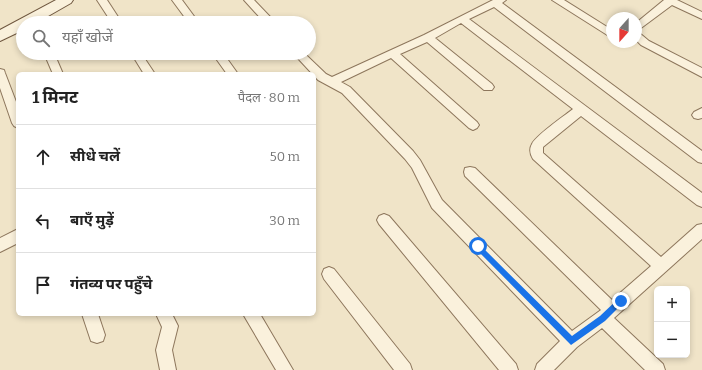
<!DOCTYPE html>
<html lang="hi">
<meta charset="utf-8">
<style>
:root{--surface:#fff;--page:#f6f6f6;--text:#222;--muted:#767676;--line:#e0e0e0}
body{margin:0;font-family:Bitter,"Noto Sans Devanagari",serif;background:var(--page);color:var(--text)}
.controls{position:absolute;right:12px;bottom:12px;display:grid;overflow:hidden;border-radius:6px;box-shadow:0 2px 6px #0003}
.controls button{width:36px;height:36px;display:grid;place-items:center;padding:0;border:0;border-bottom:1px solid var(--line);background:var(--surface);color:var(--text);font:20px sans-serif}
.compass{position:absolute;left:606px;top:12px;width:36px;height:36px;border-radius:50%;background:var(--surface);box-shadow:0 2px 6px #0003;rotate:201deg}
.stop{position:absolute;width:12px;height:12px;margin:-9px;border:3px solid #1a73e8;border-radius:50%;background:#fff}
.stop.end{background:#1a73e8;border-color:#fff;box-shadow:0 1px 4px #0008}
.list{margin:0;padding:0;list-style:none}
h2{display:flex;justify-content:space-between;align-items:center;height:52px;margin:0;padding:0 16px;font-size:17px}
h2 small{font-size:13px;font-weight:400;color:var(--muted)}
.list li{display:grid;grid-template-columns:26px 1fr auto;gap:12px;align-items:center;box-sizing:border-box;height:64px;padding:0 16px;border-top:1px solid var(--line)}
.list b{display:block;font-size:15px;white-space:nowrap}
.list em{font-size:13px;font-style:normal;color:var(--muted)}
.icon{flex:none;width:22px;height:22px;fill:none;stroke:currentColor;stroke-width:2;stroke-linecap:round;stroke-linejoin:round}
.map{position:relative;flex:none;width:702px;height:370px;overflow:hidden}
.search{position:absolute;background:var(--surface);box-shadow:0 2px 6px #0003;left:16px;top:16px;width:300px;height:44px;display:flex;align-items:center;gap:10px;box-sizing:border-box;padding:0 14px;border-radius:22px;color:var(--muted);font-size:15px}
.panel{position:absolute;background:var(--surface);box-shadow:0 2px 6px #0003;left:16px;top:72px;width:300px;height:244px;border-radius:6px}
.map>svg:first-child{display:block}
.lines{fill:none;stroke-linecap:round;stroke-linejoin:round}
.minor-casing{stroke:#8d765c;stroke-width:2}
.secondary-casing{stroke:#6f573f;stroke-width:2}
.minor{fill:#faf1dc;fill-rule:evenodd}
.secondary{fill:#faf1dc;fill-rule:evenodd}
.route{fill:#1a73e8}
</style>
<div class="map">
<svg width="702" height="370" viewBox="0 0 702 370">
<rect width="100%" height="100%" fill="#f0e4c8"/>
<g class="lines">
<defs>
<path id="minor" d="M97,0H107L122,23H112Z
M172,0H182L199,23H189Z
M244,0H254L276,23H265Z
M493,0H506L502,3L702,151V163L698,162L494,7L469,19L702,193V207L697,205L581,116L543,147V153L661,257L697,225L702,224V239L614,318L663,364L665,370H645L602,328L577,347L554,370H535L537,364L560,341L432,208L412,168L405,159L342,93L318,80L293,53H304L326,74L332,77L424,35ZM461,23L573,109C564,116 535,136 532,144C529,149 530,154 533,159L651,266L612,300L475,168L470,167L465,168L464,172L465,176L601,310L572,331L442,200L420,160L413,151L350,87L341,82L391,58L469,128L473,130L477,128L479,125L477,122L400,54L427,42L484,90H492L494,87L492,84L435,38Z
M552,0H564L612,30V38Z
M664,0H677L702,12V19L672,5L637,31L649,41L702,68V77L641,45L636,40V23Z
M44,53H54L63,74H53Z
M131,53H141L155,74H144Z
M212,53H223L238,74H227Z
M0,69L4,70L5,73L18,107V128L14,126L12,123L0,88Z
M702,108V118L698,119L694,118L692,115L694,112Z
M384,214L389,216L516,364L518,370H499L379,224L377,220L379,216Z
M18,229V243L0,252V238Z
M329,267L334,269L410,364L412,370H394L324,279L322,274L324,269Z
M82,314H98L105,335L103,341L97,343L91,341Z
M156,314H172L178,326L172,350L176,370H160L156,350L162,327Z
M243,314H260L293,370H276Z"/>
<path id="secondary" d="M56,0H73L71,3L36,23H23V30L0,41V30Z"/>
</defs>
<use href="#minor" class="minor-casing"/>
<use href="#secondary" class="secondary-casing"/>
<use href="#minor" class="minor"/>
<use href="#secondary" class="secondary"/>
</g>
<path class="route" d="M478,243L572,336L600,316L619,298H624L625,301L605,321L571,345L476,249V244Z"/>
</svg>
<div class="controls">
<button>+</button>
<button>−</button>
</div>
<svg class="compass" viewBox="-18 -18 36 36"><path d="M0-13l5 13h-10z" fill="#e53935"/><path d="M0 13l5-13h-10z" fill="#767676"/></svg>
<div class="stop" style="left:478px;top:246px"></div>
<div class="stop end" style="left:621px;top:301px"></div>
<div class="search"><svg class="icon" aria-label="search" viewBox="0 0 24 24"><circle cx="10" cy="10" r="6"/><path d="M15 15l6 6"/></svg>यहाँ खोजें</div>
<section class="panel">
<h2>1 मिनट<small>पैदल · 80 m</small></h2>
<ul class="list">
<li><svg class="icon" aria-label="ahead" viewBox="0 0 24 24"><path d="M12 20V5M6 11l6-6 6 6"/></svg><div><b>सीधे चलें</b></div><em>50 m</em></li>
<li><svg class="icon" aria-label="left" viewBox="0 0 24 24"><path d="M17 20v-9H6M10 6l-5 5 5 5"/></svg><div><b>बाएँ मुड़ें</b></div><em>30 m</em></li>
<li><svg class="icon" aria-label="arrive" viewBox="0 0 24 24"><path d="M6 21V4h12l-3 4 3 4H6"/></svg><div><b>गंतव्य पर पहुँचे</b></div></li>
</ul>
</section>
</div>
